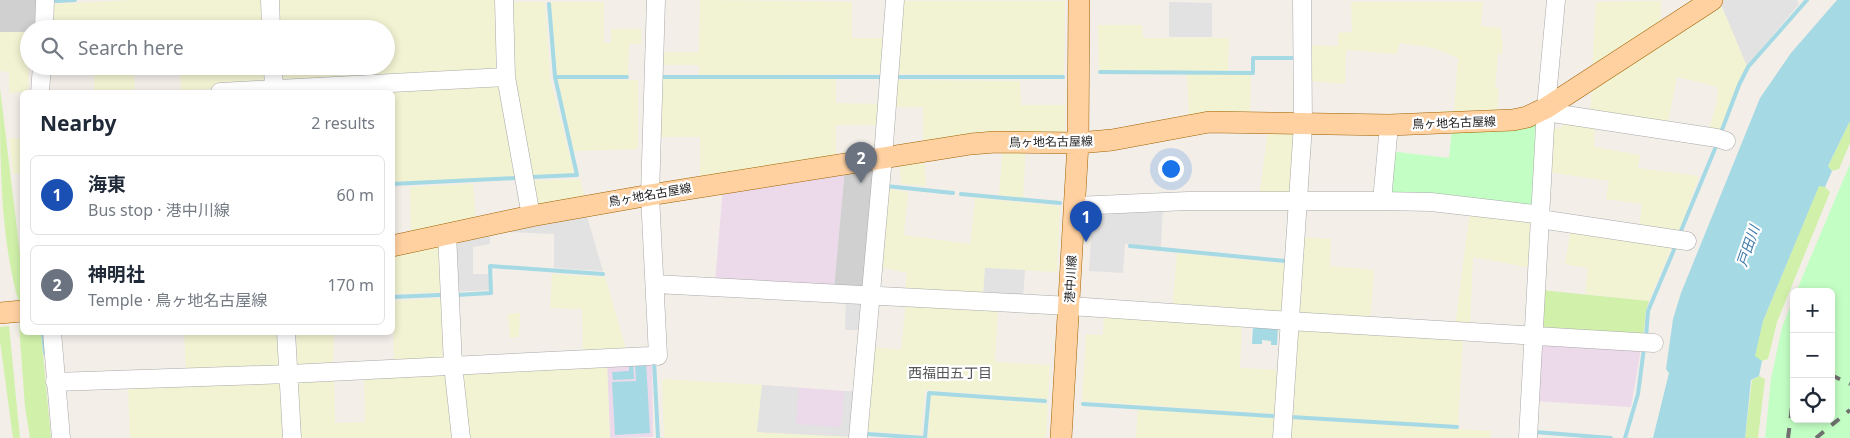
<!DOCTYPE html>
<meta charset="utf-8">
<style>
:root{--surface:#fff;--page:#f6f6f7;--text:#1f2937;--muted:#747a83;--line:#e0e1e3;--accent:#b45309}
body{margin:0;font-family:"Noto Sans","Noto Sans JP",sans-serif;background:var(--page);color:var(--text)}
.controls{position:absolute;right:15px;bottom:15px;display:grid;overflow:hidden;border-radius:8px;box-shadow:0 2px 8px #0003}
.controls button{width:45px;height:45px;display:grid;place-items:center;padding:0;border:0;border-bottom:1px solid var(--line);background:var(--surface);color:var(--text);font:25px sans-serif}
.you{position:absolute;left:1170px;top:168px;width:18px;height:18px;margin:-12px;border:4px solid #fff;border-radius:50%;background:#1a73e8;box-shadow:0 0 0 8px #1a73e833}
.badge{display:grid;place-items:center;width:32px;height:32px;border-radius:50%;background:var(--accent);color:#fff;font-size:16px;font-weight:700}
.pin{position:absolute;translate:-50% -41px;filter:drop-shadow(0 1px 2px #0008)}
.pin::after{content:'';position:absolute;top:26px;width:18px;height:15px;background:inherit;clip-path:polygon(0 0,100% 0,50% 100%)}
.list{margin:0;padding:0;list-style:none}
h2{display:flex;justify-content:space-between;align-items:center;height:65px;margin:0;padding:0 20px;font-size:21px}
h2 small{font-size:16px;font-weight:400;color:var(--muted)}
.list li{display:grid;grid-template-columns:32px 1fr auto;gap:15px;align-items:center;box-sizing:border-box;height:80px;margin:0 10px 10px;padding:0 10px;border:1px solid var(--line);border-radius:8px}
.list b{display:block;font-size:19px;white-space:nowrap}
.list p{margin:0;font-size:16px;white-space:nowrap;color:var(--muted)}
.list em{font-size:16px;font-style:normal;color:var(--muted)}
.icon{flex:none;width:28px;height:28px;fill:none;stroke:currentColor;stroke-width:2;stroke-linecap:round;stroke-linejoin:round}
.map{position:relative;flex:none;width:1850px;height:438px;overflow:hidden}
.search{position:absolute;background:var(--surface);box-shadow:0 2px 8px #0003;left:20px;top:20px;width:375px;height:55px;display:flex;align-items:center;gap:12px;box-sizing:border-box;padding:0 18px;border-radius:28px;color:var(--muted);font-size:19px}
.panel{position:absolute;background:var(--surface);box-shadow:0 2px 8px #0003;left:20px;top:90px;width:375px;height:245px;border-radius:8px}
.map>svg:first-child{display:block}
.industrial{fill:#ecd9ea}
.religious{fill:#d0d0d0}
.farmland{fill:#f2f3d2}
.grass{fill:#d1f1aa}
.park{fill:#c3ffc4}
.parking{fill:#e2e2e2}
.water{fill:#a5d9e4}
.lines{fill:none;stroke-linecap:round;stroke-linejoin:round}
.stream{stroke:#a5d9e4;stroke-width:4}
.minor-casing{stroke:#a9a9a9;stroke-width:19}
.major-casing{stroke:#a06200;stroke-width:22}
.minor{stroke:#fff;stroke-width:18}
.major{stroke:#ffd1a1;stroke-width:21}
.rail{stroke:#707070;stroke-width:4;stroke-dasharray:10 10;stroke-linecap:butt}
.labels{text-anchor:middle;stroke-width:4.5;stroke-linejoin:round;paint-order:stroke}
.street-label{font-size:12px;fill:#222;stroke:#fff}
.water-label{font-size:14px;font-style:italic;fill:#3e7bac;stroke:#fff}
.neighbourhood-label{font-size:14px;fill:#555;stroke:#fff}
</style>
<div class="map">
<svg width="1850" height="438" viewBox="0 0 1850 438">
<rect width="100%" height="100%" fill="#f3eee8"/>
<path class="industrial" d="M845,167L834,289L715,282L723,188Z
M1545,342L1641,348L1631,407L1536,401L1540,346Z
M652,360L653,437L610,438L607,363Z
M762,385L858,392L854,437L757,432Z"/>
<path class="religious" d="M0,0H37L35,29H29V32H0Z
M845,167H877L865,291L834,289Z"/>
<path class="farmland" d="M135,0H264L265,29H49L51,4Z
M278,0H499L502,69L283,82L282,66H386V29H280Z
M700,0L852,2V38H888L885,74L699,75V65H660V52H699Z
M903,1H1065L1064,75L897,74Z
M1661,1V26L1592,72L1596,2Z
M514,2H545L550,78L574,173L528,176L510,70L508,7Z
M551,2H604V43H611V29H641V44H629L628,76L557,75Z
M1351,2H1483L1481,26L1501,28V37L1503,42L1502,54H1498L1495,88L1499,89L1497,117L1437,121V111H1454L1458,58L1433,48L1400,43L1397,54L1346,50L1345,84L1309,81L1307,45L1338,46V33L1352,32Z
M1720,2L1747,66L1737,85L1719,134L1708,133L1717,102L1718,87L1677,77L1667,127L1590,116L1592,84Z
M1098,25H1142L1143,38H1229L1228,71L1099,70Z
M0,32H29L28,92L9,93V72L0,71Z
M94,66H134L135,91L94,92Z
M180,66H267L268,80L261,87L181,90Z
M1187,74H1251L1250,119L1189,123Z
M557,79L638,80V149L574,151Z
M655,79H836V103L882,104L880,125H836V158L700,181V137H655Z
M897,80L1020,81L1021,105H1065V136L923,143V107H894Z
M498,83L504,88L518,176L393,182L392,92H320Z
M1565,120L1595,124L1594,147L1640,155L1638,168L1699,176L1678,235L1639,229L1642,204L1606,199L1609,181L1548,172L1552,128L1561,129Z
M1268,131H1296L1292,198L1259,197Z
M9,138L22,139V173L13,174Z
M1003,146L1026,147L1023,198L999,195Z
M924,155L926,186L901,184L899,159Z
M580,179L585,199L539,209L529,181Z
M473,184L476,222L411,235L410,187Z
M888,189L908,192L904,235L970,244L975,198L1060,206L1057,272L985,268L983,296L905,293L907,273L880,267Z
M1470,210L1534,218L1531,268L1473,257L1470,328L1455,327Z
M1571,228L1673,244L1649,301L1585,294L1588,268L1565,264Z
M1300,237L1331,239L1330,266L1374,270L1370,323L1297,317Z
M442,246L444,292L393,294L392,250Z
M1177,253L1288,264L1285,314L1172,310Z
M552,274L605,277L627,352L583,354L582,309L550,308Z
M445,298L444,360L394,362L393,301Z
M906,302L998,308L995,362L1050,365L1048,399L925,390L921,435L866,431L873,347L901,350Z
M520,313L519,337L510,338L508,314Z
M1104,315L1242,324L1240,368L1279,370L1276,414L1082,401L1086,334L1103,335Z
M1294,329L1463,337L1458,425L1289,415Z
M184,333H280L282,365L279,368L186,373Z
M296,333H341H334L333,366L301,367L297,363Z
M607,363L610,438H467L461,371Z
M447,372L457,438H301L298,382L334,377L335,423L365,422L364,376Z
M280,379L285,438H130L128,385Z
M662,379L762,385L758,432L854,437V438H664Z
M931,395L1048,404L1046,438H928Z
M1138,409L1276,418L1274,438H1136Z
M1288,419L1491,431L1490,438H1287Z"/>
<path class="grass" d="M0,88L22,271V303H19C0,239 0,157 0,88Z
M1850,121V143L1839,169L1832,171L1828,166Z
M1819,185L1825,187L1830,192L1777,322L1768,359L1762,361L1754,357L1763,321Z
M1541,290L1649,301L1646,310L1643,339L1542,332Z
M22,324V332L41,333L51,438H30L25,407L19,325Z
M9,326L20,438H13L0,341V327Z
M1759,376L1765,379L1758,438H1745L1752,380Z"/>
<path class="park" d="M1540,116L1534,210L1388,199L1389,151L1449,158L1452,128Z
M1850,164V438H1765L1771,379L1782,327L1794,298V419H1831V292H1796Z"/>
<path class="parking" d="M1723,0H1797L1799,4L1747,66L1720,2Z
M1169,2L1212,3V37H1169Z
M1163,206L1161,247L1125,244L1123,273L1089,271L1093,211Z
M586,213L603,271L554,268V234L506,232Z
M490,231V244L473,247V274H489V290L454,292L452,239Z
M985,268L1025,270L1023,299L983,296Z
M846,297L866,298L863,330H845Z
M762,385L799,388L796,424L841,427L844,391L858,392L854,437L757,432Z"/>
<path class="water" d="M1837,0H1850V121L1828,166L1832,171L1825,187L1819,186L1763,321L1755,356L1762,361L1759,376L1751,380L1745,438H1653L1669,373L1666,369L1673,319L1681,293L1760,98L1791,53Z
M1253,327L1278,328L1277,345H1271V341L1262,340V344H1252Z
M646,361L650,433L615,435L612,382L636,381L635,362Z
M629,362H633L634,379L613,380L612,372L629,371Z"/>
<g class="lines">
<path class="stream" d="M56,1L75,0
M1100,72L1253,73V58H1297
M555,77H627
M659,77H882
M899,77H1063
M1720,135L1739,85L1748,67L1807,0
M532,177L577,175L555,77L549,4
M392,184L516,178
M886,186L953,193
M961,194L1060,203
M1680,233L1717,144
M1130,246L1285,261
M456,295L491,293L490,266L603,274
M392,297L440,295
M43,332L45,353
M1646,337L1648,311L1676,245
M654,361L658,438
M1083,404L1273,416
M1291,417L1457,427
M1535,432L1611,438
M867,434L925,438L929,393L1045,401
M1625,438L1638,394L1644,348"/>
<defs>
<path id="minor" d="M270,0L271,29
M504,0L506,77L531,216
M656,0L650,195L658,356
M44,29L45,0
M273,66L274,92
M40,92L42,66
M220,92L506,77
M1546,112L1717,138L1726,141
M1382,201L1389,125
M1075,206L1188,201H1382L1431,202L1535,214L1540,219L1687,241
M447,233L453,365L461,438
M655,284L1070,306L1290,321L1654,343
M52,332L61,438
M286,332L292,438
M55,382L289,374L650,356
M858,438L883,157L895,0
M1282,438L1303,125L1302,0
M1528,438L1546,108L1556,0"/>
<path id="major" d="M392,246L531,216L650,195L971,144L995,142L1078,143L1112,140L1209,122L1389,125L1513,120L1527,117L1546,108L1712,0
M0,313L22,311
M1061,438L1078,143L1079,0"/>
</defs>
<use href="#minor" class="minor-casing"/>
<use href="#major" class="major-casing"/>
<use href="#minor" class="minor"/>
<use href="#major" class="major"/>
<path class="rail" d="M1831,375L1850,384
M1788,438L1794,391
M1816,438L1850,410"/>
</g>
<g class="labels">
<g class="street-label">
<text transform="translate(1454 123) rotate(-2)" y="4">鳥ヶ地名古屋線</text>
<text transform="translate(1051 142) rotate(-1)" y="4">鳥ヶ地名古屋線</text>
<text transform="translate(650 195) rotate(-10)" y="4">鳥ヶ地名古屋線</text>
<text transform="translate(1071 279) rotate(-87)" y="4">港中川線</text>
</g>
<g class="water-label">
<text transform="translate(1748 246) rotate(-71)" y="5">戸田川</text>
</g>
<g class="neighbourhood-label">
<text x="950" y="378">西福田五丁目</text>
</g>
</g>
</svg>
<div class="controls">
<button>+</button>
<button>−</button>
<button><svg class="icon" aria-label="locate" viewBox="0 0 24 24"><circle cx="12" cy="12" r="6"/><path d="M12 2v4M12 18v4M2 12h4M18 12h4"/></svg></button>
</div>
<div class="you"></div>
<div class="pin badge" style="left:1086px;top:242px;background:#1a4fb4">1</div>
<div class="pin badge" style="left:861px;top:183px;background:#6b7280">2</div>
<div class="search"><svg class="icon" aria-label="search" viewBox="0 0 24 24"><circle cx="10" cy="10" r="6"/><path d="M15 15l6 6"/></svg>Search here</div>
<section class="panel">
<h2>Nearby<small>2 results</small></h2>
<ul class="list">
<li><span class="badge" style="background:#1a4fb4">1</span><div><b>海東</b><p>Bus stop · 港中川線</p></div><em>60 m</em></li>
<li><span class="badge" style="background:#6b7280">2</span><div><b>神明社</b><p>Temple · 鳥ヶ地名古屋線</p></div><em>170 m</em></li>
</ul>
</section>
</div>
